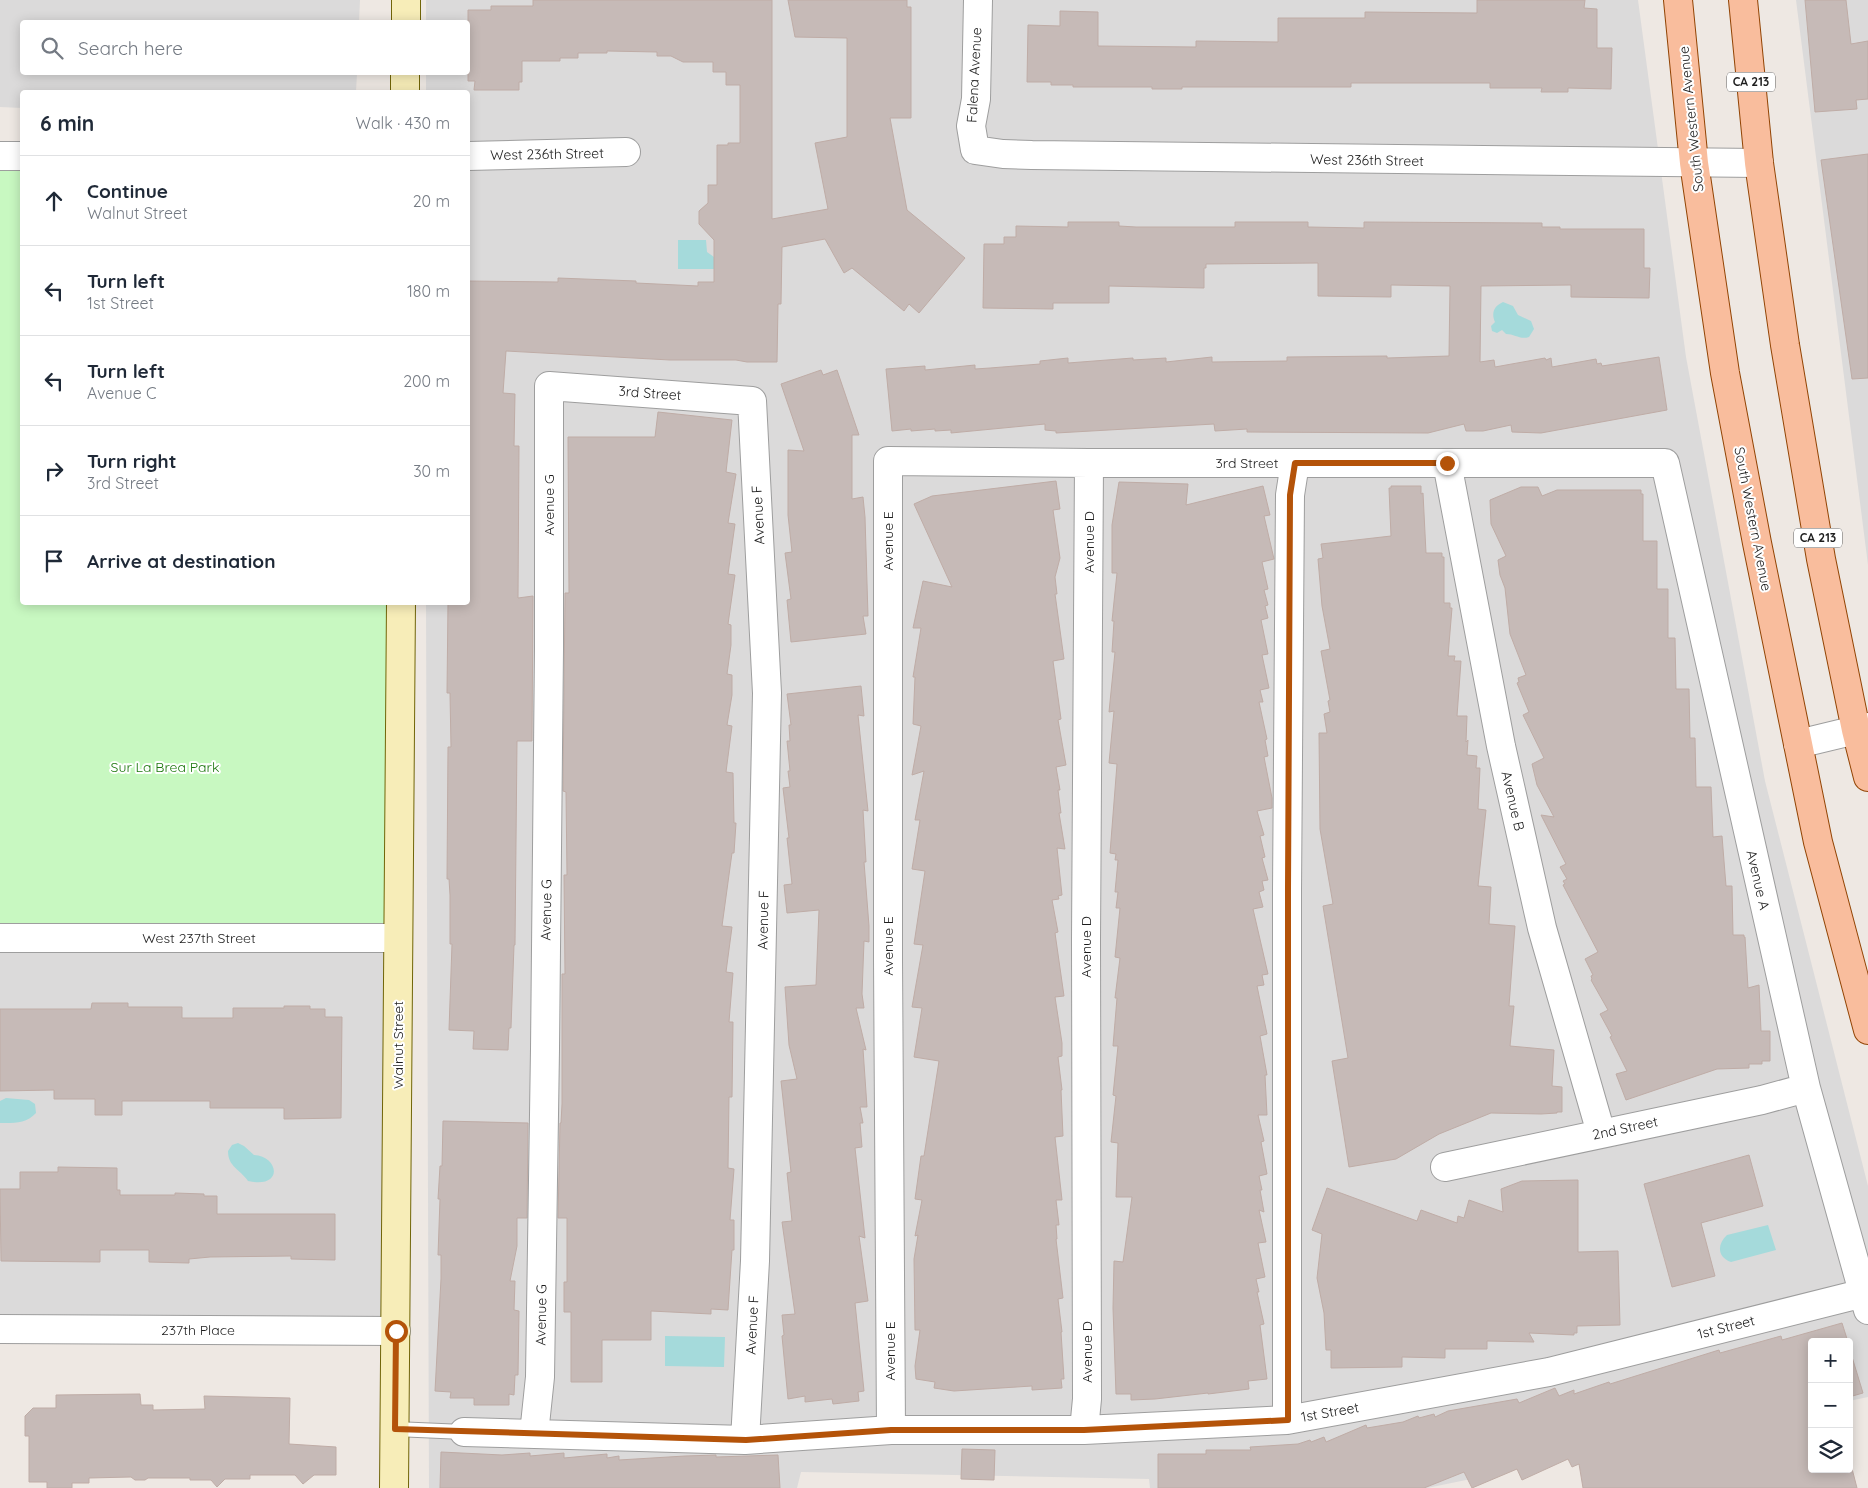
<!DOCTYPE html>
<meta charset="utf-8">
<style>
:root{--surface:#fff;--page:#f2f2f3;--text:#1f2937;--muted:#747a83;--line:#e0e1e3}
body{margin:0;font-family:Quicksand,sans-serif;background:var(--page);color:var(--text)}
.controls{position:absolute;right:15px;bottom:15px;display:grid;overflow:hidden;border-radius:5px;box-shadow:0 2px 12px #0003}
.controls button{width:45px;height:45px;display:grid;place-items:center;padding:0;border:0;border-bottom:1px solid var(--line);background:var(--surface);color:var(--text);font:25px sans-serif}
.stop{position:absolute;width:15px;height:15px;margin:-11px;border:4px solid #b45309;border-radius:50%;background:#fff}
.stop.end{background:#b45309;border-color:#fff;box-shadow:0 1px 5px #0008}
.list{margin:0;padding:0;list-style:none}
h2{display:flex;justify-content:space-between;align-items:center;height:65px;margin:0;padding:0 20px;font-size:21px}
h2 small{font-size:16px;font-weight:400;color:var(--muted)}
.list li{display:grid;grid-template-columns:32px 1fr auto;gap:15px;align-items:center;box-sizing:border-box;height:90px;padding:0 20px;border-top:1px solid var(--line)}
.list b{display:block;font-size:19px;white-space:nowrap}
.list p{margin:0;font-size:16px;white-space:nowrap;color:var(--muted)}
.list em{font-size:16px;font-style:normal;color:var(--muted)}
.icon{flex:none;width:28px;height:28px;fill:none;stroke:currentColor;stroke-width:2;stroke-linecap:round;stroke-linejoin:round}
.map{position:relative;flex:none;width:1868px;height:1488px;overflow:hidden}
.search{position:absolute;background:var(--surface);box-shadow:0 2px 12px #0003;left:20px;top:20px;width:450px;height:55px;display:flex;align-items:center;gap:12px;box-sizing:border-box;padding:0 18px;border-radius:5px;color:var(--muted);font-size:19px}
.panel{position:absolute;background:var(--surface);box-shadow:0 2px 12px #0003;left:20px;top:90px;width:450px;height:515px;border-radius:5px}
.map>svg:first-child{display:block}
.residential{fill:#dbdada}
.park{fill:#c8f8c1}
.water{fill:#a5dadb}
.building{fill:#c6bab7;stroke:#bfaca6}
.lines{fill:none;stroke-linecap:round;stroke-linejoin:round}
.lane-casing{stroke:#9e9e9e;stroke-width:16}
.street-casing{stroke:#9e9e9e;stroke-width:30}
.secondary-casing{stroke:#716508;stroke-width:30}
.primary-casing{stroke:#924404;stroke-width:30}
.lane{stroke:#fff;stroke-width:14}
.street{stroke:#fff;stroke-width:28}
.secondary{stroke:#f7edb8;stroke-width:28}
.primary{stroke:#f9bd9d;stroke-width:28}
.route{stroke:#b45309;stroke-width:6}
.labels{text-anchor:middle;stroke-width:4;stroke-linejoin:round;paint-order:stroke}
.shield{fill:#fff;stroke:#616161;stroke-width:1}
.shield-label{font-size:12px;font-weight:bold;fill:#1d1d1d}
.street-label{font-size:14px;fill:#1d1d1d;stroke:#fff}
.park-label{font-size:14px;fill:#1d780e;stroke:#fff}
</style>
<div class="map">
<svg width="1868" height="1488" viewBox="0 0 1868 1488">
<rect width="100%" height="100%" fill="#eee8e3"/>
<path class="residential" d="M0,0H360L359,22H22V72L357,73L356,92H22V108L0,107Z
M426,0H1638L1686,357L1765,781L1868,1186V1397L1849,1401V1342H1812V1409L1427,1488H1150L1149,1479L801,1472L797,1488H429L426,603L468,602V92H426V73L468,72V22H426Z
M1796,0H1868V565Z
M0,944H391L393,1325L0,1324Z"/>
<path class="park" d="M0,162H22V602L395,603L393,931L0,932Z"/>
<path class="water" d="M678,240H706L707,252L714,257L722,269H678Z
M1503,302L1513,306L1518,315L1531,321L1534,329L1529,337C1520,340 1515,334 1506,334L1502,330L1497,333L1492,331L1491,326L1495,322C1491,313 1494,306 1503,302Z
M6,1098L29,1100L35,1104L36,1113C26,1124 14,1123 0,1123V1101Z
M238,1143L244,1146L254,1155C279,1156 284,1189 248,1181C240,1169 228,1167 228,1151L232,1145Z
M1768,1225L1776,1250L1731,1262C1717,1257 1717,1244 1727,1235Z
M665,1336L725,1337L724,1367L665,1366Z"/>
<path class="building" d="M533,0H772V219L828,209L815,143L847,137V38L795,37L788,0H907V7H911V118H890L907,210L965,258L919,313L909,304L904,311L852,268L844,273L825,239L782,247L781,304H778L777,362H747L736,360H670L506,351L503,393L515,394L514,446H519L518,598L533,596L532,741H517L515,945H514L511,1028H509L508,1050L473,1049L474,1031L449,1030L452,944H450V895L449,879H447L448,747H451L450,693H447L448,602H468V281L558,282V278L636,281V283L698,286V282H714V240L699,224V211L708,203V185H717V145H728V143H740V85H726V72H713V62H683L671,56H657V52L607,51V53H578V58H560V61H522V82H519V90H474L475,81H468V10H491V6H533Z
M1477,0H1585L1584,8L1597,9V48H1612L1611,89L1568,88V92H1541L1542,88H1490V83H1351V87H1182V89H1152V87H1073V85H1051V82H1027L1028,25L1060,26V11L1098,12V46L1196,47V41L1278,42V18H1365V12L1477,13Z
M1805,0H1846L1851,44L1868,41V99L1856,100L1857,109L1815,112Z
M1868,154V378L1852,379L1821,160Z
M1068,222H1119V226L1136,227H1235V222H1308V227L1364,228V222L1542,223V227H1560V229H1644V268H1650L1649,298L1571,297V285L1481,286L1480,362L1494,360L1495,367L1545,358L1546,360L1551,358L1552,367L1596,359L1597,364L1601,363L1602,366L1659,357L1667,410L1541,433L1512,432L1511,425L1483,431H1466L1464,424L1428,433L1247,432V429L1215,431L1214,424L1056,433V431L1045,430V424L951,433V430L935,431V429L911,431V429L892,431L886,369L925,366V370L975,365V369L990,368L1040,364V361L1068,358V363L1133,358V360L1166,358V362L1212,357V362L1287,361V357L1387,356V358L1449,356L1450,286L1391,285V297L1318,296V263L1206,264V268H1204V288L1109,286V303H1053V309L983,308L984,244H1004V237H1016V226L1068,227Z
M821,370L823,375L837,370L859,435H852V499L863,497L865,517L868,616H863L866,634L791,642L787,600L791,599L785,553L792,552L788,515V450L804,451L781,384Z
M658,412L732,420L726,472L736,474L728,523L735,524L728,574L735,575L728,624L731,625V645L727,674L732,675V695L727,725L732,726L726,772L733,773L734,823H736L734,853H732L722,926L732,927L726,972L733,973L729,1022H733L732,1097H729L728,1168L734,1169L730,1220H734V1250H732L728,1310L711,1309V1314L651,1311V1340H602V1382H571V1312H564V1282H567V1218H558L560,1123H561L562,1104V974H565L564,875H567L566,792L563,791L565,593H569L568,437H655Z
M1056,481L1060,509L1053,510L1060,558L1055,577L1057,594H1055L1064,659L1053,661L1061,719L1058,720L1066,765L1056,767L1060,790H1058L1061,813H1059L1065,849L1057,848L1062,895L1058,896L1059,899L1052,900L1058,932L1055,933L1064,996L1055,997L1062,1043V1056L1058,1057L1062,1090H1061L1063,1136L1055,1137L1062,1200H1056L1059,1225H1056L1057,1239H1056L1063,1298L1058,1299L1062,1332H1061L1064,1379H1061L1062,1388L1032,1390V1386L954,1391L934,1388L935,1382L916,1379L915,1366L920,1330H915L914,1259L918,1235L915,1236L922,1200L915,1199L921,1156H924L939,1061L914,1057L922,1008L912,1007L923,945L914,944L925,871L912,869L920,820H915L924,771L912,775L921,726L913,724L915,677H913L921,628H913L923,581L952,587L914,504L932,496Z
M1119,482L1188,484L1186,505L1263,486L1270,515L1264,516L1274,559L1262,562L1268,589L1264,590L1268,605L1265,606L1268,618L1261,620L1268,654L1262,655L1269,688L1260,690L1263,702H1259L1267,739L1265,740L1268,756L1264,757L1272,798V808L1257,811L1264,835L1260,836L1265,857L1262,858L1268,880L1262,881L1264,890L1259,892L1263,907L1253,909L1268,974L1262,975L1264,985L1257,986L1267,1034L1260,1036L1267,1075H1265L1267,1115H1258L1264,1141L1261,1142L1267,1174L1259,1176L1262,1190H1260L1264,1212L1259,1210L1266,1242L1258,1243L1265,1277L1256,1279L1259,1292H1257L1264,1324L1260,1325L1267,1379L1248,1381L1249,1389L1208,1394V1393L1155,1399L1131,1400V1394H1116L1113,1308L1114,1261L1123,1262L1132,1197H1116L1118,1143L1111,1142L1116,1096L1113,1095L1118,1046H1113L1117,998H1115L1120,958L1115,957L1120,908H1116L1118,892H1115L1118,860H1115L1116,854L1110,853L1117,764L1109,763L1114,711L1109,712L1115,652H1112L1114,621H1112L1117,573H1112V525Z
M1391,486H1421V494L1423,493L1426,553H1442V557H1444V603H1450V608H1452L1448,656H1455L1454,661H1461L1457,716H1467L1466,742L1468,740L1467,755L1477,756L1476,768H1480L1478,809L1486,810L1478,886L1491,887L1489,924L1515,926L1509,1006H1514L1510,1046L1554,1050L1552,1086L1562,1087V1112H1557V1113L1541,1114L1491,1113L1439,1134L1396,1159L1349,1167L1332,1061L1348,1058L1323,906L1333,904L1320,829L1319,733H1327L1324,714L1330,712L1328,701L1330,700L1321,651L1330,649L1322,606L1318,559L1323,558L1321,544L1391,536L1389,488H1391Z
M1521,487H1538L1542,496L1557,490H1641V494H1643V541H1657V589H1668V638H1675L1676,689H1689L1690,738H1695L1696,787H1711L1713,837L1722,836L1726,886H1732L1733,935H1744V937H1745L1748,988L1759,985L1761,1031H1770V1061H1762V1064H1749V1068L1717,1069L1626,1100L1616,1074L1627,1071L1610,1037L1612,1036L1600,1014L1608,1010L1591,980L1592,979L1591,976L1593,975L1585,959L1598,952L1563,885L1565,884L1563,881L1567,879L1560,867L1566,864L1541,815L1554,817L1537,785L1532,764L1544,758L1523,715L1529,712L1517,683L1519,682L1518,678L1526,675L1510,634L1505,588L1500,575L1498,560L1506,556L1491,524L1490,500Z
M861,686L864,716L858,715L868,811L863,810L866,862H864L869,926V942L864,941L862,994L864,1008H856L866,1050L863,1049L867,1107H860L863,1123H860L862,1147L855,1148L865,1238L859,1236L868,1301L855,1303L864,1391L858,1392L859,1401L833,1404L832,1399L805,1402V1396L788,1399L782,1336L784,1335L782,1315L795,1314L782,1222L792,1221L787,1173L791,1172L781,1081L797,1079L789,1045L785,987L816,985L819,910L787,913L784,885L792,884L787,838H789L783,788L790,787L788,771H790L787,741H790L789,725H791L787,694Z
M92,1003H128V1007H182V1018H233V1008H284V1006H310V1009H325V1017H342L341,1118L284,1119V1108H210V1101H122V1115H95V1099H54V1090L0,1091V1009H91Z
M443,1121L528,1123L527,1218H517V1246L510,1281H515L514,1310L519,1311L518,1375H515L514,1395L509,1394V1405H474V1398H450L451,1392L435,1391L441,1279V1255H438L440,1199H438L440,1166H442Z
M1749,1155L1763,1206L1701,1223L1715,1276L1672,1287L1644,1184Z
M58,1167L117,1168V1190H120V1195H175V1193L204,1194V1196H217V1214H335V1260L291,1259V1256L210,1257L189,1259V1263L149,1262V1250H100V1262L1,1261L0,1189H20V1172H58Z
M1578,1180V1252L1618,1251L1620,1325L1577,1326V1333H1574V1335L1529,1333L1534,1342L1487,1341V1349H1445V1358L1402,1357V1367L1331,1368V1350H1326L1324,1313L1317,1278L1322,1234L1312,1230L1327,1188L1417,1221L1421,1210L1457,1223L1458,1216L1464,1218L1469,1200L1503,1212L1501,1189L1522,1181Z
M1842,1323L1848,1342H1812V1469H1849V1457L1857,1488H1583L1579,1464L1572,1467L1568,1459L1522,1480L1517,1469L1472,1488L1464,1472L1424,1488H1158V1454H1206V1450H1251L1250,1447L1298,1444L1310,1440L1311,1442L1324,1437L1326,1442L1366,1425L1367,1428L1403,1422L1418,1416L1419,1418L1434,1414L1435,1417L1448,1411L1517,1399L1519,1403L1555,1388L1559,1396L1574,1390V1394L1609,1382L1610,1384L1719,1350L1720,1353L1781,1336L1782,1340Z
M1849,1347L1863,1393L1849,1397Z
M140,1394L141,1405H153V1410L205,1409L204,1396L290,1398L289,1444L336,1447V1475H314L303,1484L295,1475H250V1479H225L217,1487L211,1480H190V1478H148L145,1480H135L131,1477L89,1478V1483H72V1488H47V1482H29V1436H25V1416L33,1408H56V1395Z
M962,1449L995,1450L994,1480L961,1479Z
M441,1452L502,1455L530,1453V1456L564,1453V1458L607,1454V1458L619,1456V1460L685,1456L716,1455V1457L778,1455L780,1488H440Z"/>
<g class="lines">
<defs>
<path id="lane" d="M395,1429L464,1432"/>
<path id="street" d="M978,0L976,99L971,126L975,150L1003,154L1032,155L1759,163
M0,156H22
M468,156L626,152
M1447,463L1501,746L1542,928L1601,1133
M1798,744L1868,727
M0,938H398
M1445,1167L1762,1100L1806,1088
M0,1329L396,1331
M1287,1420V890L1290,495L1295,463
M891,1430L888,960V461L1089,463H1665L1806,1088L1868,1310
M1084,1430L1087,1399L1086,940L1089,463
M464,1432L745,1440L891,1430H1084L1287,1420L1549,1372L1864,1293
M534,1434L540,1377L545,1049L549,649V386L752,401L767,693L755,1261L745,1440"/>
<path id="secondary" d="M406,22V0
M405,92V72
M394,1488L401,602"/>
<path id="primary" d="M1678,0L1694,163L1725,373L1757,543L1818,842L1868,1030
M1743,0L1759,163L1785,345L1821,559L1856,730L1868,777"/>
</defs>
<use href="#lane" class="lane-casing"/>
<use href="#street" class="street-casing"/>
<use href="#secondary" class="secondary-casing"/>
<use href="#primary" class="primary-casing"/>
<use href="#lane" class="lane"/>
<use href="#street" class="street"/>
<use href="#secondary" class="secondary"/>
<use href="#primary" class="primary"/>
</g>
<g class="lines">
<path class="route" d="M396,1331L395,1429L746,1440L891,1430H1084L1288,1420V890L1290,495L1295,463H1447"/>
</g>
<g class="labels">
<g class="shield">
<rect x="1727" y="72.5" width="48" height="19" rx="4"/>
<rect x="1794" y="528.5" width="48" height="19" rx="4"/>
</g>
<g class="shield-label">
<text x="1751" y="86">CA 213</text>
<text x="1818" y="542">CA 213</text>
</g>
<g class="street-label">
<text transform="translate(974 75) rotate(-87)" y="5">Falena Avenue</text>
<text transform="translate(1691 119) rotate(-96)" y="5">South Western Avenue</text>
<text transform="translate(547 154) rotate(-1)" y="5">West 236th Street</text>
<text transform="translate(1367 160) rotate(1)" y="5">West 236th Street</text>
<text transform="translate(650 393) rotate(4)" y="5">3rd Street</text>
<text x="1247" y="468">3rd Street</text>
<text transform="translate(549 505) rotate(-90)" y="5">Avenue G</text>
<text transform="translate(758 515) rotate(-93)" y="5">Avenue F</text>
<text transform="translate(1753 519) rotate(79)" y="5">South Western Avenue</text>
<text transform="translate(888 541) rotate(-90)" y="5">Avenue E</text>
<text transform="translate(1089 542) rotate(-90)" y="5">Avenue D</text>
<text transform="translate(1513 801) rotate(77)" y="5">Avenue B</text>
<text transform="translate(1758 880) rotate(77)" y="5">Avenue A</text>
<text transform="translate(546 910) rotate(-89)" y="5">Avenue G</text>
<text transform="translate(763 920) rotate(-89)" y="5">Avenue F</text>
<text x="199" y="943">West 237th Street</text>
<text transform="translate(888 946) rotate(-90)" y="5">Avenue E</text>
<text transform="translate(1086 947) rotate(-90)" y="5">Avenue D</text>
<text transform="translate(398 1045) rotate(-90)" y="5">Walnut Street</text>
<text transform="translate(1625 1128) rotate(-12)" y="5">2nd Street</text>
<text transform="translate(541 1315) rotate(-89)" y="5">Avenue G</text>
<text transform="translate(752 1325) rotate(-87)" y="5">Avenue F</text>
<text transform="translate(1726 1327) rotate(-14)" y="5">1st Street</text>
<text x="198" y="1335">237th Place</text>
<text transform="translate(890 1351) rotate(-90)" y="5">Avenue E</text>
<text transform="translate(1087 1352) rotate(-90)" y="5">Avenue D</text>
<text transform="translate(1330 1412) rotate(-10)" y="5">1st Street</text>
</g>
<g class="park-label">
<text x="165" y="772">Sur La Brea Park</text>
</g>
</g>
</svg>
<div class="controls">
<button>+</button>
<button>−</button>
<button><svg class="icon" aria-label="layers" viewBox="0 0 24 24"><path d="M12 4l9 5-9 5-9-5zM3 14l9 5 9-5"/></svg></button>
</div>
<div class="stop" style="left:396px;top:1331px"></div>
<div class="stop end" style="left:1447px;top:463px"></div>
<div class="search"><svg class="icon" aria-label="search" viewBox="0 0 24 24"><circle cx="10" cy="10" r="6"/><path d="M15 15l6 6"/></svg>Search here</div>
<section class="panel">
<h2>6 min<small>Walk · 430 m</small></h2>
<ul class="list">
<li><svg class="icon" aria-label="ahead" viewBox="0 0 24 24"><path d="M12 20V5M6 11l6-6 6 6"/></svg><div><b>Continue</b><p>Walnut Street</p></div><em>20 m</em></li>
<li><svg class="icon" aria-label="left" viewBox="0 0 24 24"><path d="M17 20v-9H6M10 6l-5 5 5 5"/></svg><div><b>Turn left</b><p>1st Street</p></div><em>180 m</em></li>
<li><svg class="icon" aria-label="left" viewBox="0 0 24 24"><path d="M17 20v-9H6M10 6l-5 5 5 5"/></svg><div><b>Turn left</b><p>Avenue C</p></div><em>200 m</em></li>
<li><svg class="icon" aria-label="right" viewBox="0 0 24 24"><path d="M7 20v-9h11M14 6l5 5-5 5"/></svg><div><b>Turn right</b><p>3rd Street</p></div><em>30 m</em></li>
<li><svg class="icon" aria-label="arrive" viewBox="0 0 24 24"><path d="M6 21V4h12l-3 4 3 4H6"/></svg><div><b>Arrive at destination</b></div></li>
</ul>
</section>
</div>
